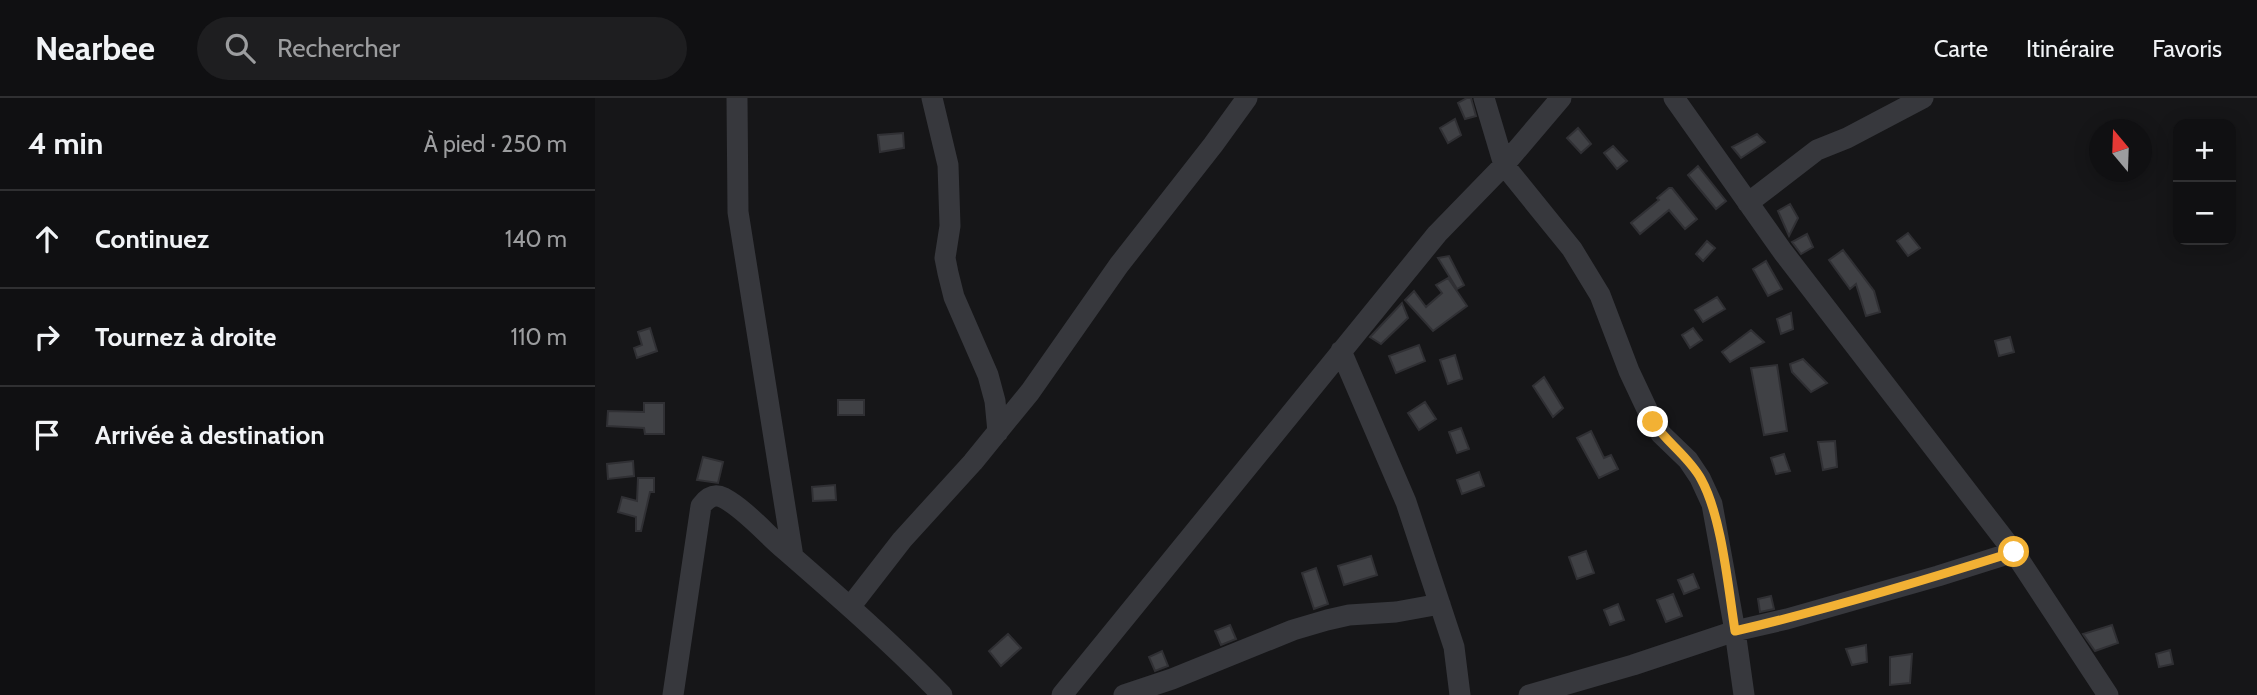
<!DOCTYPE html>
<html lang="fr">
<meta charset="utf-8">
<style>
:root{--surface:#101012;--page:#1e1e20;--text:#f1f3f6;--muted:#9c9d9f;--line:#303032}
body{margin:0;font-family:Cabin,sans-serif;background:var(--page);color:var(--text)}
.controls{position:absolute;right:21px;top:21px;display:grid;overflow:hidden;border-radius:14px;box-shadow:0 4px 18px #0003}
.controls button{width:63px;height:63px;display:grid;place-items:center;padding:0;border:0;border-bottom:2px solid var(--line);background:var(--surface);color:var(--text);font:35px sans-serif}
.compass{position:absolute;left:1494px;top:21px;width:63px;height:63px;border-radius:50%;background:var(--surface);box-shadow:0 4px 18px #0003;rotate:341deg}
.stop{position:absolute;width:21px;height:21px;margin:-16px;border:5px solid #f2b134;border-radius:50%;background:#fff}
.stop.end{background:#f2b134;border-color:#fff;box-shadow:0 2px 7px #0008}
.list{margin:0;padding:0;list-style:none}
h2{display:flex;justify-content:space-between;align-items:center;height:91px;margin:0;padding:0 28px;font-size:30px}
h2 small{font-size:23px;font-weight:400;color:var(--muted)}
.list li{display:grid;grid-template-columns:46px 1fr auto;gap:21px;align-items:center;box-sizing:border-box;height:98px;padding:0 28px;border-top:2px solid var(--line)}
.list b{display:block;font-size:26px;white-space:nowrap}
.list em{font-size:23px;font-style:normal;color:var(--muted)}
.icon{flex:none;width:38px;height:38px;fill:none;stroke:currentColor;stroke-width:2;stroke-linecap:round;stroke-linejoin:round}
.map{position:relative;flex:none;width:1662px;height:597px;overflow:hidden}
header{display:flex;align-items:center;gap:42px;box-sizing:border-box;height:98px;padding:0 35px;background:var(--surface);border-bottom:2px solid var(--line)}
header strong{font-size:33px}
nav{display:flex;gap:38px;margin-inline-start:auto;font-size:24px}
.search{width:490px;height:63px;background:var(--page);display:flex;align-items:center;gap:18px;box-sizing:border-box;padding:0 24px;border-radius:38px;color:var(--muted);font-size:26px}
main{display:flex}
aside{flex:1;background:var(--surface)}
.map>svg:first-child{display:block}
.building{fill:#404145;stroke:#303034;stroke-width:2}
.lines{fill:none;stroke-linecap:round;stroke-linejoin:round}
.minor{stroke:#37383d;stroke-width:21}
.route{stroke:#f2b134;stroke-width:9}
</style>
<header>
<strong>Nearbee</strong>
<div class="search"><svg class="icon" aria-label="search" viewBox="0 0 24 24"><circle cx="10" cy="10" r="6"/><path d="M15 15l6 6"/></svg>Rechercher</div>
<nav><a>Carte</a><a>Itinéraire</a><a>Favoris</a></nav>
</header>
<main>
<aside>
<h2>4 min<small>À pied · 250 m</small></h2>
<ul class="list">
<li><svg class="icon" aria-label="ahead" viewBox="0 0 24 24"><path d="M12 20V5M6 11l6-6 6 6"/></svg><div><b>Continuez</b></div><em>140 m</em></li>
<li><svg class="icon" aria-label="right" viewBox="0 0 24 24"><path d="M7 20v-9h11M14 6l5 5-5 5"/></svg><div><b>Tournez à droite</b></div><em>110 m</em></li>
<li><svg class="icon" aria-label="arrive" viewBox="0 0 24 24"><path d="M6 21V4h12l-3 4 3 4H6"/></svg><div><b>Arrivée à destination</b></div></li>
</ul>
</aside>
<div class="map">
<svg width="1662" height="597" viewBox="0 0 1662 597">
<rect width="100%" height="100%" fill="#161618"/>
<path class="building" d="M872,0H876L881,18L870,21L863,5Z
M860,21L866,37L853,45L845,30Z
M983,30L996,46L986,55L972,40Z
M308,35L309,50L285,54L283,37Z
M1162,36L1170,44L1146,60L1137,49Z
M1018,48L1032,63L1022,71L1009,55Z
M1103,68L1131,103L1121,111L1093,77Z
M1074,90H1077L1102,121L1090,131L1074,112L1045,136L1036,125L1064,102L1062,100Z
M1195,106L1203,120L1194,138L1183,113Z
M1313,135L1325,150L1313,158L1302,143Z
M1212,136L1218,149L1206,156L1197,144Z
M1112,143L1120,150L1108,163L1101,156Z
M1248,152L1279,193L1285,214L1271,218L1261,186L1255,191L1234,162Z
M854,158L869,187L862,191L843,160Z
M1171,163L1187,191L1173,198L1158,171Z
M853,180L872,208L838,233L810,202L819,193L831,209L847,195L841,187Z
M1122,199L1130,211L1108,224L1100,212Z
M807,205L813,220L786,246L775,239Z
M1196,215L1198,231L1186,236L1182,221Z
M55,230L62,253L42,260L39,250L47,247L43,234Z
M1098,230L1107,242L1095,250L1087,237Z
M1156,232L1169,244L1135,264L1127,254Z
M1415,239L1419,254L1404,258L1400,243Z
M824,247L830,263L801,275L794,258Z
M860,257L867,281L853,286L845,262Z
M1208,261L1232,285L1216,294L1197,274L1195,266Z
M1182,267L1192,333L1169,337L1156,270Z
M949,279L968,310L958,319L938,288Z
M243,302H269V317H243Z
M830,304L841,321L824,332L813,315Z
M49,305H69V336H50L49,330L12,328L13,313L49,314Z
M866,330L874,351L862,355L854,334Z
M996,333L1009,360L1016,357L1023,371L1004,380L982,340Z
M1240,343L1242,369L1228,372L1223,344Z
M1189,356L1195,373L1181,376L1176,360Z
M108,359L128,364L123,385L102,382Z
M38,363L39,378L13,381L12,366Z
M884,374L889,388L867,396L862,382Z
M43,380H59V394H55L46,433H41V419L23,414L27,399L42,403Z
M240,387L241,402L218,403L217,389Z
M991,453L999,475L982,481L974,459Z
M776,458L782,477L749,487L743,468Z
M721,470L733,506L719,511L707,475Z
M1098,476L1104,490L1089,496L1083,482Z
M1078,496L1087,518L1071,524L1062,502Z
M1176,498L1179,511L1165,514L1163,501Z
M1023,506L1029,522L1015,527L1009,512Z
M635,527L641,541L626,547L620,533Z
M1517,527L1523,545L1500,553L1488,536Z
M413,536L426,550L406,568L394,553Z
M1271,547L1272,564L1257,567L1251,551Z
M1575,552L1578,566L1564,569L1561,556Z
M567,553L573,568L560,573L554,559Z
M1317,556L1315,585L1295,587V559Z"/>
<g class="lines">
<path class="minor" d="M142,0L143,114L198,459
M337,0L353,67L355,128L350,160L353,175L359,199L393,277L400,303L403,334
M889,0L909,67L977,151L1005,197L1034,273L1058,324L1066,336L1093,362L1105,380L1117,406L1140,533L1149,597
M1079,0L1188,154L1419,454L1513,597
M1153,105L1222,52L1252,40L1328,0
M746,253L811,404L859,549L865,597
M255,509L307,442L378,364L435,294L524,167L618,47L652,0
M78,597L106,408C112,400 119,395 129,400C151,412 171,436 190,452C244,499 298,546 347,597
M467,597L842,136L909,67L966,0
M529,597L577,581L698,532L732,522L754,517L801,514L845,506
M934,597L1038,567L1140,533L1192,521L1343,478L1419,454"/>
</g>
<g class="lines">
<path class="route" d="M1058,324C1072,345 1094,359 1106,381C1127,419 1133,489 1140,533C1235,511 1327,483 1419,454"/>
</g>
</svg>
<div class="controls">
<button>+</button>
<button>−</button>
</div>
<svg class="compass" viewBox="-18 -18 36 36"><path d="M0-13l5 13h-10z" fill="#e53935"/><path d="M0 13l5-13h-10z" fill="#9c9d9f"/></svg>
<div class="stop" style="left:1419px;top:454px"></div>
<div class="stop end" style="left:1058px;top:324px"></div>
</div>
</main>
